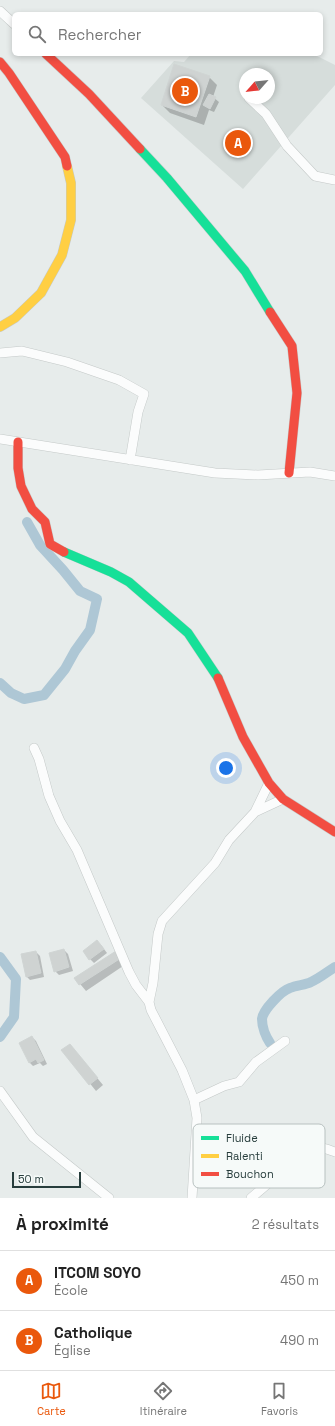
<!DOCTYPE html>
<html lang="fr">
<meta charset="utf-8">
<style>
:root{--surface:#fff;--page:#f6f6f6;--text:#222;--muted:#767676;--line:#e0e0e0;--accent:#ea580c}
body{margin:0;font-family:"Space Grotesk",sans-serif;background:var(--page);color:var(--text)}
.compass{position:absolute;left:239px;top:68px;width:36px;height:36px;border-radius:50%;background:var(--surface);box-shadow:0 2px 6px #0003;rotate:243deg}
.scale{position:absolute;left:12px;bottom:10px;width:69px;box-sizing:border-box;padding-left:4px;border:2px solid #273d3c;border-top:0;font-size:11px;line-height:14px;white-space:nowrap;color:#273d3c;-webkit-text-stroke:3px #f6faf9;paint-order:stroke}
.you{position:absolute;left:226px;top:768px;width:14px;height:14px;margin:-10px;border:3px solid #fff;border-radius:50%;background:#1a73e8;box-shadow:0 0 0 6px #1a73e833}
.badge{display:grid;place-items:center;width:26px;height:26px;border-radius:50%;background:var(--accent);color:#fff;font-size:13px;font-weight:700}
.pin{position:absolute;translate:-50% -50%;border:2px solid #fff;box-shadow:0 1px 4px #0006}
.list{margin:0;padding:0;list-style:none}
h2{display:flex;justify-content:space-between;align-items:center;height:52px;margin:0;padding:0 16px;font-size:17px}
h2 small{font-size:13px;font-weight:400;color:var(--muted)}
.list li{display:grid;grid-template-columns:26px 1fr auto;gap:12px;align-items:center;box-sizing:border-box;height:60px;padding:0 16px;border-top:1px solid var(--line)}
.list b{display:block;font-size:15px;white-space:nowrap}
.list p{margin:0;font-size:13px;white-space:nowrap;color:var(--muted)}
.list em{font-size:13px;font-style:normal;color:var(--muted)}
.icon{flex:none;width:22px;height:22px;fill:none;stroke:currentColor;stroke-width:2;stroke-linecap:round;stroke-linejoin:round}
.map{position:relative;flex:none;width:335px;height:1198px;overflow:hidden}
.search{position:absolute;background:var(--surface);box-shadow:0 2px 6px #0003;left:12px;right:12px;top:12px;height:44px;display:flex;align-items:center;gap:10px;box-sizing:border-box;padding:0 14px;border-radius:6px;color:var(--muted);font-size:15px}
.sheet{height:172px;background:var(--surface)}
nav{display:flex;justify-content:space-around;align-items:center;box-sizing:border-box;height:56px;border-top:1px solid var(--line);background:var(--surface);font-size:11px;color:var(--muted)}
nav a{display:grid;justify-items:center;gap:2px}
nav .on{color:var(--accent)}
.map>svg:first-child{display:block}
.built{fill:#d6dddb;fill-rule:evenodd}
.shadow{fill:#0003}
.lines{fill:none;stroke-linecap:round;stroke-linejoin:round}
.canal{stroke:#aec7d5;stroke-width:10}
.building{fill:#cfd3d2;stroke:#d0d5d4}
.street-casing{stroke:#c4c9c8;stroke-width:10}
.fast-casing{stroke:#c5cac9;stroke-width:10}
.slow-casing{stroke:#c5cac9;stroke-width:10}
.jam-casing{stroke:#c5cac9;stroke-width:10}
.street{stroke:#fbfcfc;stroke-width:9}
.fast{stroke:#16e098;stroke-width:9}
.slow{stroke:#ffcf43;stroke-width:9}
.jam{stroke:#f24e42;stroke-width:9}
.key{fill:#f6faf9;stroke:#b8c1c0;stroke-width:1}
.key-label{font-size:11px;fill:#273d3c}
</style>
<div class="map">
<svg width="335" height="1198" viewBox="0 0 335 1198">
<rect width="100%" height="100%" fill="#e7eceb"/>
<path class="built" d="M191,54H313L335,65V85L243,189L141,98L174,61L184,62ZM245,74H269V98H245Z"/>
<path class="shadow" d="M209,77L217,85L213,97L219,102L214,112L209,110L204,125L170,113L162,105Z
M101,945L107,953L94,963L90,959Z
M64,950L68,954L73,971L59,975L55,971Z
M36,952L40,956L44,977L30,980L26,976Z
M116,952L126,964L86,991L76,979Z
M32,1037L36,1041L47,1064L43,1066L40,1063L33,1066L29,1062Z
M70,1045L103,1085L96,1091L63,1050Z"/>
<g class="lines">
<path class="canal" d="M0,683L11,693L24,699L44,695L65,669L75,651L90,630L97,599L80,591L63,570L40,545L27,522
M0,957L16,979L14,1017L0,1037
M270,1043C266,1037 262,1027 262,1019C263,1010 281,991 290,988C297,985 305,985 311,982C320,978 327,972 335,967"/>
</g>
<path class="building" d="M174,64L210,76L196,117L161,105Z
M209,94L216,97L210,109L203,105Z
M97,940L104,949L89,960L83,951Z
M64,949L69,967L54,972L49,953Z
M36,951L41,973L26,977L21,954Z
M116,951L121,958L79,985L74,978Z
M32,1036L44,1060L38,1063L36,1059L29,1063L19,1043Z
M70,1044L98,1078L89,1085L61,1050Z"/>
<g class="lines">
<defs>
<path id="street" d="M0,11L14,24
M249,98L266,114L287,146L315,176L335,180
M0,353L22,351L67,362L119,380L144,394L138,412L130,460
M0,439L215,473L258,475L310,472L335,476
M34,748L39,759L49,796L60,821L77,850L129,972L136,985L149,1002
M255,812L283,799
M0,1091L33,1137L109,1198
M194,1100L224,1086L239,1082L256,1062L285,1041
M192,1198L197,1118L194,1100L182,1070L151,1010L149,1002L153,983L158,934L162,921L215,863L229,840L255,812L269,783
M251,1198L304,1153C317,1145 321,1147 335,1152"/>
<path id="fast" d="M140,149L167,178L245,271L270,312
M64,552L111,572L129,582L188,633L218,678"/>
<path id="slow" d="M0,327L15,318L41,293L62,255L71,220V183L67,166"/>
<path id="jam" d="M46,54L89,94L140,149
M0,62L9,73L65,157L67,166
M270,312L292,346L297,393L289,473
M18,442V468L21,486L32,509L45,522L50,544L64,552
M218,678L243,737L269,783L283,799L335,832"/>
</defs>
<use href="#street" class="street-casing"/>
<use href="#fast" class="fast-casing"/>
<use href="#slow" class="slow-casing"/>
<use href="#jam" class="jam-casing"/>
<use href="#street" class="street"/>
<use href="#fast" class="fast"/>
<use href="#slow" class="slow"/>
<use href="#jam" class="jam"/>
</g>
<rect x="193" y="1124" width="132" height="64" rx="6" class="key"/>
<rect x="201" y="1136" width="18" height="4" fill="#16e098"/>
<rect x="201" y="1154" width="18" height="4" fill="#ffcf43"/>
<rect x="201" y="1172" width="18" height="4" fill="#f24e42"/>
<g class="key-label">
<text x="226" y="1142">Fluide</text>
<text x="226" y="1160">Ralenti</text>
<text x="226" y="1178">Bouchon</text>
</g>
</svg>
<svg class="compass" viewBox="-18 -18 36 36"><path d="M0-13l5 13h-10z" fill="#e53935"/><path d="M0 13l5-13h-10z" fill="#767676"/></svg>
<div class="scale">50 m</div>
<div class="you"></div>
<div class="pin badge" style="left:238px;top:143px">A</div>
<div class="pin badge" style="left:185px;top:91px">B</div>
<div class="search"><svg class="icon" aria-label="search" viewBox="0 0 24 24"><circle cx="10" cy="10" r="6"/><path d="M15 15l6 6"/></svg>Rechercher</div>
</div>
<section class="sheet">
<h2>À proximité<small>2 résultats</small></h2>
<ul class="list">
<li><span class="badge">A</span><div><b>ITCOM SOYO</b><p>École</p></div><em>450 m</em></li>
<li><span class="badge">B</span><div><b>Catholique</b><p>Église</p></div><em>490 m</em></li>
</ul>
</section>
<nav>
<a class="on"><svg class="icon" aria-label="map" viewBox="0 0 24 24"><path d="M3 6l6-2 6 2 6-2v14l-6 2-6-2-6 2zM9 4v14M15 6v14"/></svg>Carte</a>
<a><svg class="icon" aria-label="directions" viewBox="0 0 24 24"><path d="M12 3l9 9-9 9-9-9zM9 14v-3h6M13 9l2 2-2 2"/></svg>Itinéraire</a>
<a><svg class="icon" aria-label="saved" viewBox="0 0 24 24"><path d="M7 4h10v16l-5-4-5 4z"/></svg>Favoris</a>
</nav>
